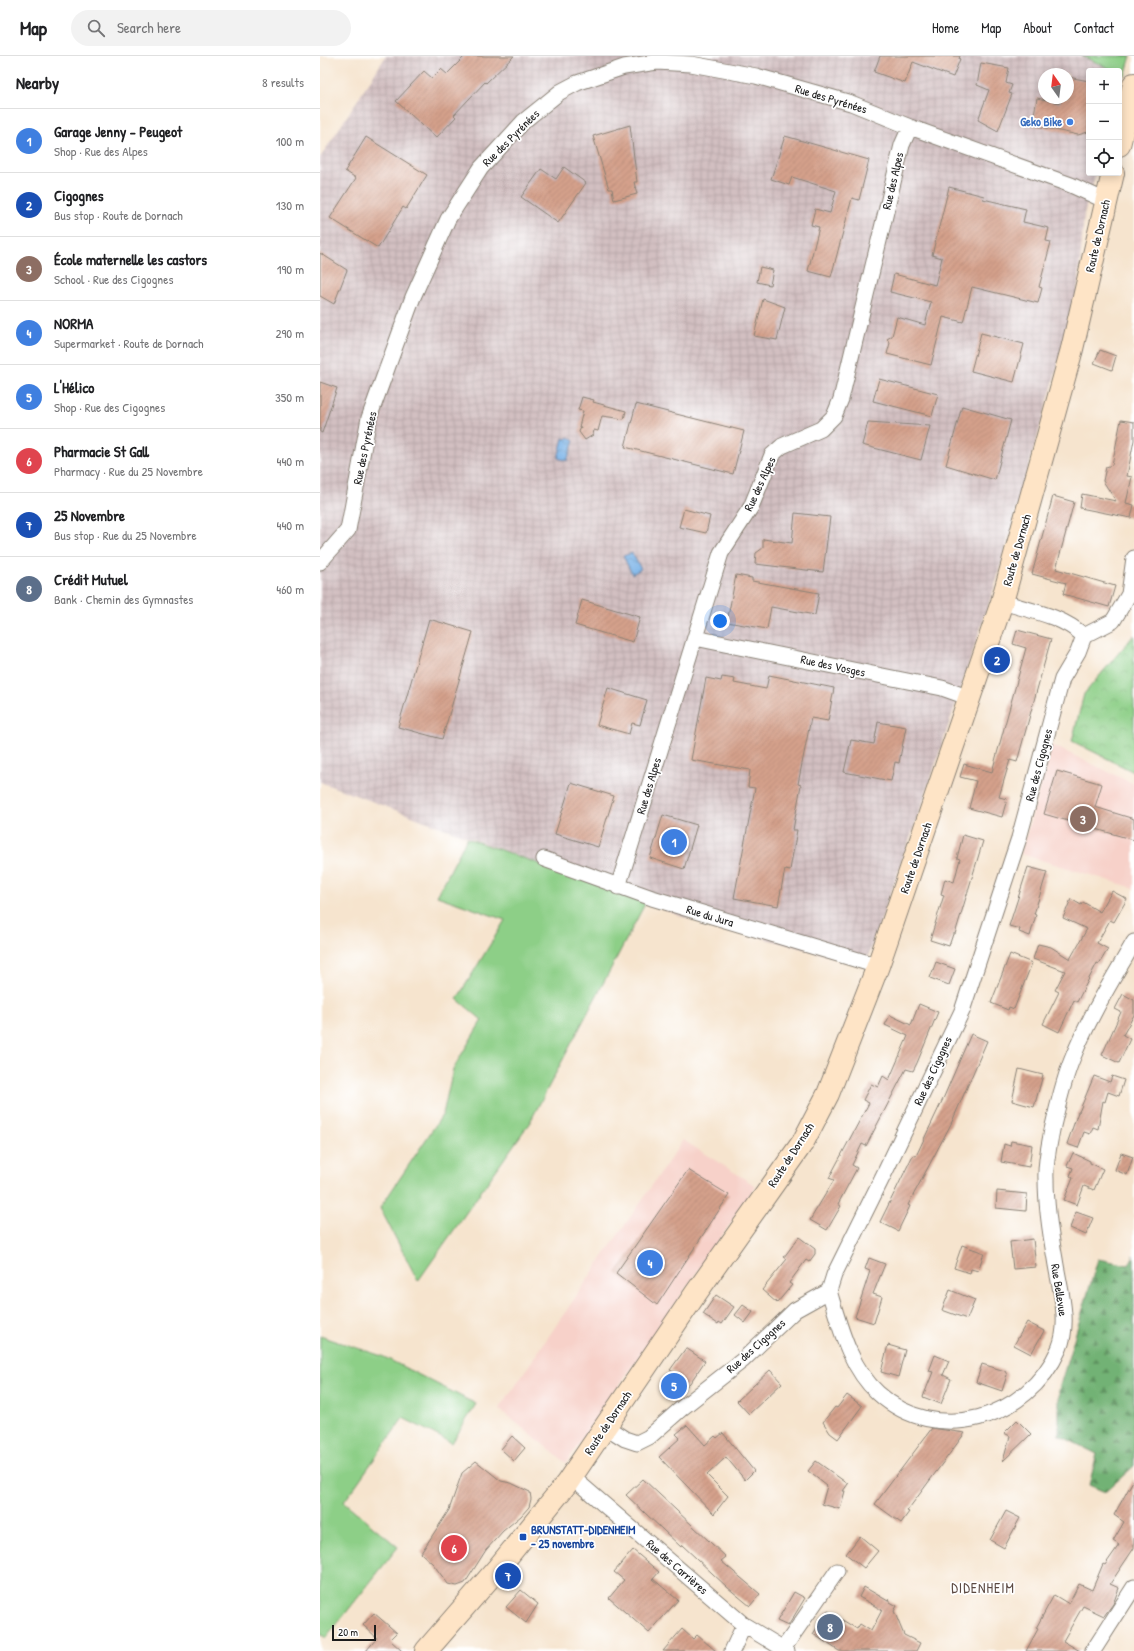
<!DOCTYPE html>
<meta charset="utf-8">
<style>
:root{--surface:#fff;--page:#f2f2f2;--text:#202124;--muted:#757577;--line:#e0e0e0;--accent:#c8321e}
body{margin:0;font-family:"Patrick Hand",sans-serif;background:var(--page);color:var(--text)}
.controls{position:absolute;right:12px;top:12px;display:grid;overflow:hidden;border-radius:4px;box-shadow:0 2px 10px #0003}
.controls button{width:36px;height:36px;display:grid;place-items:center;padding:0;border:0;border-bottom:1px solid var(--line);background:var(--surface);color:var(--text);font:20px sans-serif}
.compass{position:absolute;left:718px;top:12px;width:36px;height:36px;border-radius:50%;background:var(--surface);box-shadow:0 2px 10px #0003;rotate:346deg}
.scale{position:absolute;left:12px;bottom:10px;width:44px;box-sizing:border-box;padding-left:4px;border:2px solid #1c1c1c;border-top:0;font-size:11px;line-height:14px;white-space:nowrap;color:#1c1c1c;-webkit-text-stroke:3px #fff;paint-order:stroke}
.you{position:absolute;left:400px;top:565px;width:14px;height:14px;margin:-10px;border:3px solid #fff;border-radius:50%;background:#1a73e8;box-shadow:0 0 0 6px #1a73e833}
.badge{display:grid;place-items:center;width:26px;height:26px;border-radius:50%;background:var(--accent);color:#fff;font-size:13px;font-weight:700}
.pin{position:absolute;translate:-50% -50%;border:2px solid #fff;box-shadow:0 1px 4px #0006}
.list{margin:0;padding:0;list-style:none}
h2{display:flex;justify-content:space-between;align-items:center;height:52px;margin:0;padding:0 16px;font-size:17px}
h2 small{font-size:13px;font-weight:400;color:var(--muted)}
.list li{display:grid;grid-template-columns:26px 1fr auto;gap:12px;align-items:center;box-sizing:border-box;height:64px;padding:0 16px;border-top:1px solid var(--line)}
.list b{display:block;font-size:15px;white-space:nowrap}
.list p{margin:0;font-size:13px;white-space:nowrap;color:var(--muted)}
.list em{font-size:13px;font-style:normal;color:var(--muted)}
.icon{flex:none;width:22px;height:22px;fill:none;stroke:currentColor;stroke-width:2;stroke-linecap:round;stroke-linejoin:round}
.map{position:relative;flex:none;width:814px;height:1595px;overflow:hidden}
header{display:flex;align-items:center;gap:24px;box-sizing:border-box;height:56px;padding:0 20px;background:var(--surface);border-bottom:1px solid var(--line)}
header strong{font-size:19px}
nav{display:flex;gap:22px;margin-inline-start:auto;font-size:14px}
.search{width:280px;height:36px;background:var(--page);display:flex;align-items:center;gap:10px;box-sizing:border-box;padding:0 14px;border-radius:22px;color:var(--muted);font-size:15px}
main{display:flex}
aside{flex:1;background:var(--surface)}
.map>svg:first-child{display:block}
.built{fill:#f7d1c9}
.industrial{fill:url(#industrial-grid);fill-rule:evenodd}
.grass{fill:#8dcf87;stroke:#547652}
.forest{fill:url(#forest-firs);stroke:#476748}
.park{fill:url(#park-crowns);stroke:#547652}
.water{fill:url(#water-waves);stroke:#4a6682}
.building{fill:url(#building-hatch)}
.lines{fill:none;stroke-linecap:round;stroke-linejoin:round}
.minor-casing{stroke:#898075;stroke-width:17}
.secondary-casing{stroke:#898075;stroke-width:24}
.minor{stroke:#fff;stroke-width:15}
.secondary{stroke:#fee4c6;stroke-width:22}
.shop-dot{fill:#3f7fe0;stroke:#fff;stroke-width:1.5}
.transit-dot{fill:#1a4fb4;stroke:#fff;stroke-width:1.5}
.labels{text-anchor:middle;stroke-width:3.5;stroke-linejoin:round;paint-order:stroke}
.street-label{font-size:12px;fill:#1c1c1c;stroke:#fff}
.shop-label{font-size:12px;font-weight:bold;fill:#366cbe;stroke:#fff;text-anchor:end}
.transit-label{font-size:12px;font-weight:bold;fill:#164399;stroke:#fff;text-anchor:start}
.quarter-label{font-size:14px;letter-spacing:1px;fill:#5c4a43;stroke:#fff}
</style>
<header>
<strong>Map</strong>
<div class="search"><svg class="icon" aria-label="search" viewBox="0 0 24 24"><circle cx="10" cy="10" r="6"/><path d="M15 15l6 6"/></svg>Search here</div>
<nav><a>Home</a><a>Map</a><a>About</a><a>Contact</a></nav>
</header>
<main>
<aside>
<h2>Nearby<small>8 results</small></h2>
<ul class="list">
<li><span class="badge" style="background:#3f7fe0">1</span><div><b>Garage Jenny - Peugeot</b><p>Shop · Rue des Alpes</p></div><em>100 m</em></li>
<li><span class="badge" style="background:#1a4fb4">2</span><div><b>Cigognes</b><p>Bus stop · Route de Dornach</p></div><em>130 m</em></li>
<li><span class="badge" style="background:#8d6e63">3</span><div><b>École maternelle les castors</b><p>School · Rue des Cigognes</p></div><em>190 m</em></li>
<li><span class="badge" style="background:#3f7fe0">4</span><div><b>NORMA</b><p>Supermarket · Route de Dornach</p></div><em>290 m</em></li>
<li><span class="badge" style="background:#3f7fe0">5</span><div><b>L'Hélico</b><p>Shop · Rue des Cigognes</p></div><em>350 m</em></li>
<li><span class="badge" style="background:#e0444e">6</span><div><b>Pharmacie St Gall</b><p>Pharmacy · Rue du 25 Novembre</p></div><em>440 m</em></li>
<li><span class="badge" style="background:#1a4fb4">7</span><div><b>25 Novembre</b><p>Bus stop · Rue du 25 Novembre</p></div><em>440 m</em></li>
<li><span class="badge" style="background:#5c6f8a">8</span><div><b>Crédit Mutuel</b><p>Bank · Chemin des Gymnastes</p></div><em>460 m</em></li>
</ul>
</aside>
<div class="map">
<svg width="814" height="1595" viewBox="0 0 814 1595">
<defs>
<pattern id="industrial-grid" width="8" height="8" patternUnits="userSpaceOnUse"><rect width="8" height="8" fill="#d2bfc1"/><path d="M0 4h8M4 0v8" fill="none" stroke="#b4a4a5"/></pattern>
<pattern id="forest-firs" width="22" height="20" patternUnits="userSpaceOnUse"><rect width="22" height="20" fill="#72b274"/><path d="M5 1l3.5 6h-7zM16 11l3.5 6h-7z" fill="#5d905e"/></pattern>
<pattern id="park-crowns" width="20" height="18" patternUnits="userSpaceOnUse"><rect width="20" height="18" fill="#8dcf87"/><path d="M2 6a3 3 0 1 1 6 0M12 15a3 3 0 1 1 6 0" fill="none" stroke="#79b174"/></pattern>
<pattern id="water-waves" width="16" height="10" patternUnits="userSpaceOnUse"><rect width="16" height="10" fill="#77b1e7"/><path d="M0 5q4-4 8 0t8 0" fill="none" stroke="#618fba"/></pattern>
<pattern id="building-hatch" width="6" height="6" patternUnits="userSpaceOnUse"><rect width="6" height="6" fill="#d4a08b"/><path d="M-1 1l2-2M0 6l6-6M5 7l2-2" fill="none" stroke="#b58977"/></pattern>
</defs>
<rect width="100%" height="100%" fill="#fff"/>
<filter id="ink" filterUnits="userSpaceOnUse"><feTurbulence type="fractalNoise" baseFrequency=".025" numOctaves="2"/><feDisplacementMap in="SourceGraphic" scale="8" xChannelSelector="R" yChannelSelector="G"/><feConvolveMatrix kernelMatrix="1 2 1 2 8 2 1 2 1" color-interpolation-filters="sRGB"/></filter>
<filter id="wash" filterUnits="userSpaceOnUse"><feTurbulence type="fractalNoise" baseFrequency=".012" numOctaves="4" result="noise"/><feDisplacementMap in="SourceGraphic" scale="16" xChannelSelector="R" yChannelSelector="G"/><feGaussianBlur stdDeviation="0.9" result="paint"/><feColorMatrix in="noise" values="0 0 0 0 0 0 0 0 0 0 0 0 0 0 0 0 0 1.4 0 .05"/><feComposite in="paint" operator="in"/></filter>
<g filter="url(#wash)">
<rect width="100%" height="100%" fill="#f6e4ce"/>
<path class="built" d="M732,689L814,728V832L701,798Z
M363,1084L436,1130L246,1407L179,1353Z"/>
<path class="industrial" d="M66,0H762L795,15H769V117H776L764,158L757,243L677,523L602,749L545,909L363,861L0,726V102ZM724,18H748V42H724Z"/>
<path class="grass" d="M762,0H811L805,20L799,17V15H795Z
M147,782L326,846L210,1066L98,1225L60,1152L123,1058L133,1013L162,964L137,943L185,864L117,840Z
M0,1280L62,1300L156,1348L132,1387L83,1362L24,1446L78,1491L6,1582L0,1578Z"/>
<path class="forest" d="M814,1199V1410L785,1436L769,1429L777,1398L739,1379V1333L778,1203L809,1209Z"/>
<path class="park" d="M814,579V716L752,685L764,638Z"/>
<path class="water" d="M248,381L254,385L247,405L238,402L243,382L246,383Z
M312,497L321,513L312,518L303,500Z"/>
<g id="blocks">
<path class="building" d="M145,0H194L166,27L165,26L134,59L136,61L116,82L76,45L104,15L112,22L121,13L127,18Z
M560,0H640L639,3H640L633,21L593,6L585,27L554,16Z
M661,7L689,12L686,27L692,29L689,37L692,38L678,75L658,64L669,34L657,29Z
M748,21L769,25L768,76L758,79L712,69L717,42L740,47L741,42H748Z
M310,69L317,126H314L317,138L294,144L292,133H289L273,80Z
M465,80L549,104L539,144L532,142L511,221L488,215L499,171L491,169L495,153L510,157L516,135L472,121L469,129L451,123Z
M46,81L107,119L86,153L83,151L58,192L10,162L36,122L25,115Z
M244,111L266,127L238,167L201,141L221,113L236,123Z
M629,131L664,140L663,143L706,153L703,166L729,172L726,185L731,186L719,231L722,232L718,247L652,231L643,266L623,261L611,309L567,298L570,287L567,283L572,280L577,261L605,269L611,246L570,236L574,218L615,229L622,202L612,199Z
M0,197L27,214L14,248L0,240Z
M440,211L453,214L450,229L437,226Z
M443,243L465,251L457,284L434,280Z
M661,277L704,288L694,326L651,315Z
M780,294L796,300L792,314L774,307Z
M559,323L618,338L612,360L553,345Z
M0,326L17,332L2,377L0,376Z
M262,341L274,344L273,346L306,355L304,363L282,360L278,375L274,374L273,379L265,384L259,376L261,371H259L263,355L258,354Z
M316,348L424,375L413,418L305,391Z
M642,350L691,364L675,424L626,409Z
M801,364L814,366V384L807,420L812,421L806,447L814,449L811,462L760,452L762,438L796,445L783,425L786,411L792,409Z
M548,366L610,370L601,404L542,389Z
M733,440L754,446L736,513L795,530L789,551L743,538L746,527L712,518Z
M364,453L390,460L386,477L359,471Z
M475,457L510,461L503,516L435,508L436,497L443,492V483L472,487Z
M416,519L432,522V525L499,537L495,559L451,551L447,573L407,566Z
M262,544L320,561L313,586L255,569Z
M109,563L153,576L122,683L78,671Z
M697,574L731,583L697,706L690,704L679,741L687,743L682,761L649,752L656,725L640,721L644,708L672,716L706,592L693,588Z
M449,619L514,632L508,665L491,662L478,728L481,729L473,774H477L470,814L465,813L458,850L414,842L435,732L428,731L430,714L371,704L386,622L401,625L402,621L415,623L414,627L446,633Z
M288,632L327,644L320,669L312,667L309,678L277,669Z
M558,666L586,671L579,707L575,706L571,725L524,716L531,684L554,688Z
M737,715L782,728L775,751L814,763V784L724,758Z
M251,727L294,740L278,791L235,778Z
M343,759L377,769L364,813L330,802Z
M643,779L663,785L635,878H633L629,890L610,884L624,839L621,838L625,823L634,826L640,803L637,802Z
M708,811L727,816L714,858L716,859L710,880L699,876L700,873L689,870Z
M792,835L807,843L794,866L790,864L777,887L788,893L779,908L777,907L757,946L754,944L739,976L723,968L739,936L735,934L745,915L713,903L718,888L731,891L750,903L767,873L743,862L751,843L761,849L763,846L780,856Z
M690,898L712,907L694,953L689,951L688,954L671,947Z
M616,906L635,913L629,929L610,922Z
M803,938L814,944V959L803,979L810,983L799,1007L782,999L801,956L795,953Z
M599,948L618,956L597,1007L593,1015L586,1013L546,1090L542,1088L532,1109L537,1112L518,1148L521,1150L507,1174L490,1164L514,1124L509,1122L549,1047L543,1044L551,1028L558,1031L563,1020L569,1024L588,980L565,969L570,959L591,969Z
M651,978L667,985L631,1068L588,1149L590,1150L578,1175L560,1166L593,1099L596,1100L623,1043Z
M699,1013L723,1019L714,1051L692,1045Z
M774,1020L790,1026L792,1020L804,1024L799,1040L788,1036L785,1046L783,1045L778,1073L773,1071L770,1078L764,1076L758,1092L747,1088L758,1056H759Z
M691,1085L712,1089L709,1111L681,1106L684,1088L690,1090Z
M753,1097L770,1105V1107L783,1113L774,1134L764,1130L757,1149L744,1144L753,1122L750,1120L753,1112L747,1110Z
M801,1097L813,1101L807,1119L795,1114Z
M368,1114L409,1139L337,1249L296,1217Z
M677,1135L707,1138L706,1155L676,1152Z
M756,1156L773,1162L766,1179L750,1172Z
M479,1181L495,1193V1198L489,1206L486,1204L469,1227L472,1229L457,1247L442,1234L467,1203L464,1201Z
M713,1183L716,1211L693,1213L690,1186Z
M642,1189L664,1197L658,1215L651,1213L650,1217L634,1212Z
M549,1202L565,1208L553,1238L562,1241L554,1267L535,1261L550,1215L545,1213Z
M630,1234L655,1244L647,1263L622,1254Z
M396,1239L414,1251L402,1268L399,1266L398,1268L383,1258Z
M423,1249L433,1256L425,1267L415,1259Z
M707,1266L724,1275L711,1298L694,1289Z
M568,1289L585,1294L578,1321L561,1316Z
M366,1292L385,1305L370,1327L354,1340L349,1328L357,1318L350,1314Z
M615,1299L629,1305L623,1319L631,1323L621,1348L603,1341L613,1316L609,1315Z
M662,1308L685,1315L687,1319L682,1335L656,1326Z
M450,1314L462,1327L429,1358L417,1345Z
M527,1339L542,1350L518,1383L510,1377L503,1366L515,1351L517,1352Z
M697,1364L711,1378L683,1405L690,1380L684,1377Z
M367,1369L385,1389L395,1380L397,1382L403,1377L434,1415L425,1424L406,1401L387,1419L408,1440L394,1458L339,1401L360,1382L356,1378Z
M612,1372L645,1377L587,1455L589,1456L581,1467L555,1448Z
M192,1380L205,1392L194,1405L181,1393Z
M156,1405L181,1425L191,1427L210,1436L211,1443L209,1451L201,1460L183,1475L166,1494L145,1527L137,1530L128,1528L113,1508L101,1497L129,1454L142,1417Z
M496,1405L528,1428L523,1435H525L520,1453L502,1448L507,1430L488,1415Z
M323,1423L406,1501L401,1505L440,1538L430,1550L407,1531L362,1489L361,1491L306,1439Z
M814,1423V1492L790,1528L799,1532L793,1548L784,1560L763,1550L743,1585L760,1595H706L718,1573L716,1572L734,1539L749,1548L759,1528L772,1534L783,1508L785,1509L799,1489L793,1485L804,1466L794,1459Z
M686,1455L700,1462L684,1492L670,1484Z
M540,1480L558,1495L544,1512L526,1498Z
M313,1494L339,1516L333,1523L358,1544L329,1577L289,1542L304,1524L294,1516Z
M544,1531L568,1545L569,1543L570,1546L577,1550L574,1555L584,1579L600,1587L596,1595H519L493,1578L508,1555L537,1573L540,1568L551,1575L562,1554L539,1541Z
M201,1534L218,1548L206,1567L186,1551Z
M474,1536L485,1542L468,1570L457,1565Z
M54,1557L77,1577L70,1584L82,1595H46L57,1582L43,1569Z
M362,1573L373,1583L377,1579L396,1595H343Z"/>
</g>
</g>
<g filter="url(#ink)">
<use href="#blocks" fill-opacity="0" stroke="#898075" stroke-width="1"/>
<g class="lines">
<defs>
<path id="minor" d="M814,502L809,538H814
M0,506L28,474L49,362L93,241L128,163L161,112L204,65L240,36L257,27L304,11L337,6L371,8L436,20L531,47L590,71L751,129L786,145
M682,546C711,555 741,559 764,580
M375,582L622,632L650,642
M224,803L332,842L558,910
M298,831L401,497L431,451L452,399L462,390L501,373L514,360L521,343L582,89L590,71
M509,1235C520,1271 530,1312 558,1337C617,1391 708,1363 739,1293C751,1265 739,1231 735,1203C730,1176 726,1150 726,1123C725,1107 729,1090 732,1074C738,1049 743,1025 753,1001C769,961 793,923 814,886
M286,1371L305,1383L317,1387L329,1381L362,1352L423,1304L475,1254L509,1235L514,1219L567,1112L642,955L699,782L742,623L758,596L764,580L793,565L809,538
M252,1421L424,1569L467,1595
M463,1593L517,1515
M412,1595L424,1569
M773,1595L814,1531"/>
<path id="secondary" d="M799,89L814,28
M106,1595L178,1512L247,1427L376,1237L483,1086L508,1038L558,910L682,546L752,293L793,117"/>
</defs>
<use href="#minor" class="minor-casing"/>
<use href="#secondary" class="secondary-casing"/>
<use href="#minor" class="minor"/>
<use href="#secondary" class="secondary"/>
</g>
</g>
<circle class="shop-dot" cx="750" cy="66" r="4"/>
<rect class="transit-dot" x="199" y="1477" width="8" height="8" rx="2"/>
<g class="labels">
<g class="street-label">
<text transform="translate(511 43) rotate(17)" y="4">Rue des Pyrénées</text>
<text transform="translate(191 82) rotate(-45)" y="4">Rue des Pyrénées</text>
<text transform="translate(573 125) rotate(-77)" y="4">Rue des Alpes</text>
<text transform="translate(778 180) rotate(-77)" y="4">Route de Dornach</text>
<text transform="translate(45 392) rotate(-78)" y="4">Rue des Pyrénées</text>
<text transform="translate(440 428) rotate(-65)" y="4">Rue des Alpes</text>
<text transform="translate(697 494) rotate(-74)" y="4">Route de Dornach</text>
<text transform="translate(513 610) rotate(12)" y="4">Rue des Vosges</text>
<text transform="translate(719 709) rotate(-75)" y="4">Rue des Cigognes</text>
<text transform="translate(329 730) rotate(-73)" y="4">Rue des Alpes</text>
<text transform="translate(596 802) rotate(-71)" y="4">Route de Dornach</text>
<text transform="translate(390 860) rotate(17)" y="4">Rue du Jura</text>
<text transform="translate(613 1015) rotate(-65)" y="4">Rue des Cigognes</text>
<text transform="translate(471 1099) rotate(-57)" y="4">Route de Dornach</text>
<text transform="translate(739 1234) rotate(81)" y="4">Rue Bellevue</text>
<text transform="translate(436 1290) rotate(-42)" y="4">Rue des Cigognes</text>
<text transform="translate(288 1367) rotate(-56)" y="4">Route de Dornach</text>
<text transform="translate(357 1511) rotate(41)" y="4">Rue des Carrières</text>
</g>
<g class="shop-label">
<text x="742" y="70">Geko Bike</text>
</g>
<g class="transit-label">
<text x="211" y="1478">BRUNSTATT-DIDENHEIM<tspan x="211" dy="14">- 25 novembre</tspan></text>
</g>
<g class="quarter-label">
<text x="663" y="1537">DIDENHEIM</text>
</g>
</g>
</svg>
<div class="controls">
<button>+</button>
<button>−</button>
<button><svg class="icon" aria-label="locate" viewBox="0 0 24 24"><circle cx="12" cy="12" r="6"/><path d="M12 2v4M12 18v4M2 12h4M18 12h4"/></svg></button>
</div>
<svg class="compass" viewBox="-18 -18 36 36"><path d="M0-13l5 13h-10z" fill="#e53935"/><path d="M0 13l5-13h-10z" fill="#757577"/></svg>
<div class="scale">20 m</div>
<div class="you"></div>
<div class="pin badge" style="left:354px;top:786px;background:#3f7fe0">1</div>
<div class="pin badge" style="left:677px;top:604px;background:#1a4fb4">2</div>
<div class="pin badge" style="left:763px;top:763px;background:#8d6e63">3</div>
<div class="pin badge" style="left:330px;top:1207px;background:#3f7fe0">4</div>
<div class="pin badge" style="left:354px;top:1330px;background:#3f7fe0">5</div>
<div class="pin badge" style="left:134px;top:1492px;background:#e0444e">6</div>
<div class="pin badge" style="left:188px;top:1520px;background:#1a4fb4">7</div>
<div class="pin badge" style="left:510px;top:1571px;background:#5c6f8a">8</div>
</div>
</main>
